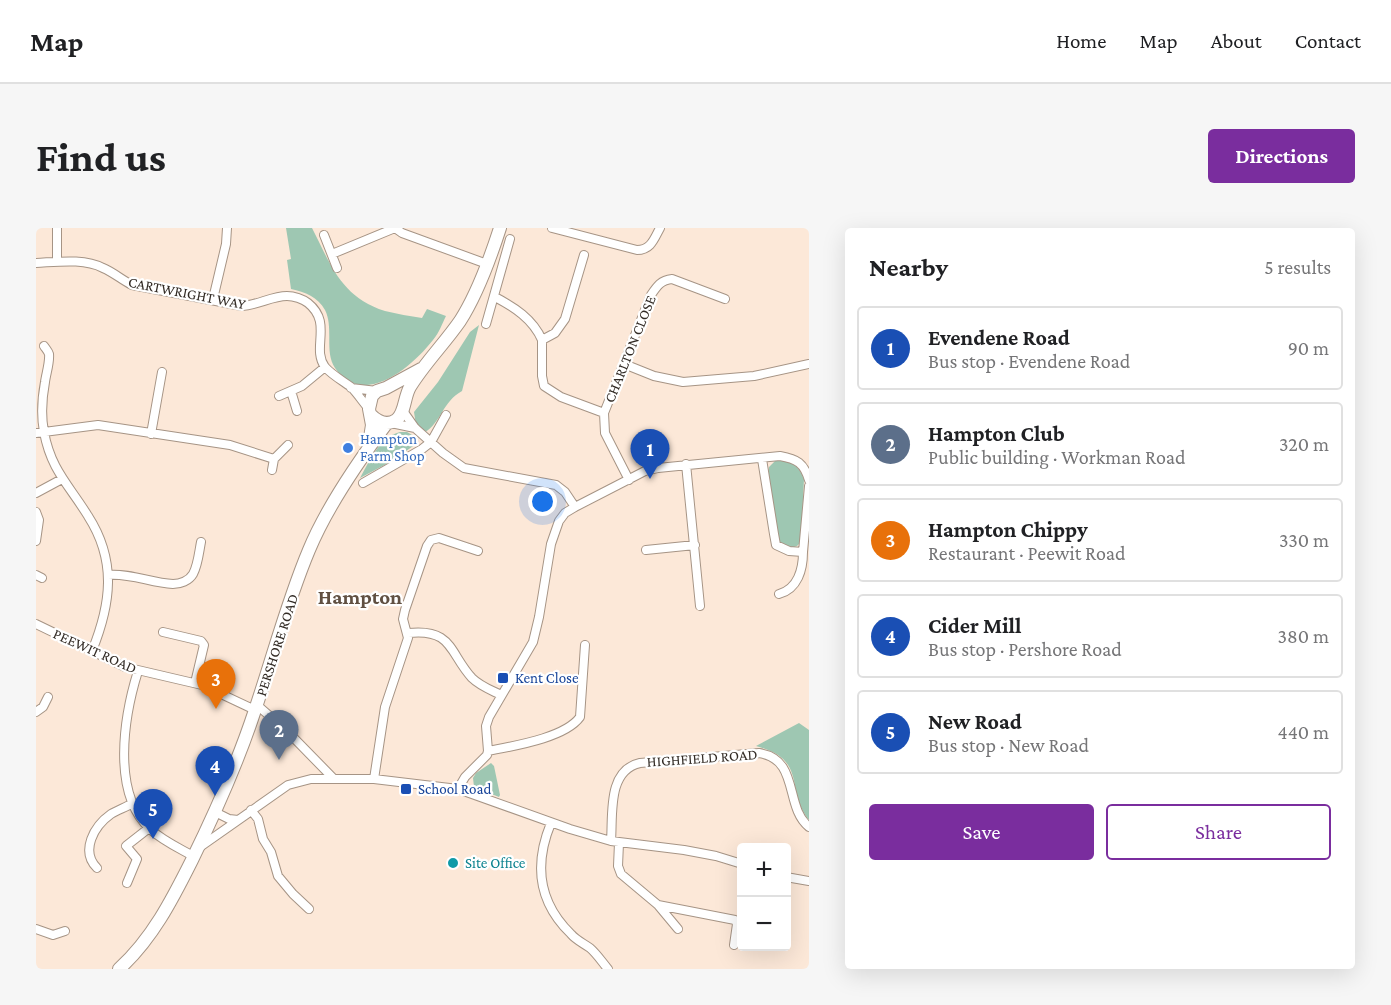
<!DOCTYPE html>
<meta charset="utf-8">
<style>
:root{--surface:#fff;--page:#f6f6f6;--text:#202124;--muted:#757577;--line:#e0e0e0;--accent:#7a2d9e}
body{margin:0;font-family:"Crimson Pro",serif;background:var(--page);color:var(--text)}
.controls{position:absolute;right:18px;bottom:18px;display:grid;overflow:hidden;border-radius:6px;box-shadow:0 6px 24px #0002}
.controls button{width:54px;height:54px;display:grid;place-items:center;padding:0;border:0;border-bottom:2px solid var(--line);background:var(--surface);color:var(--text);font:30px sans-serif}
.you{position:absolute;left:507px;top:274px;width:21px;height:21px;margin:-15px;border:4px solid #fff;border-radius:50%;background:#1a73e8;box-shadow:0 0 0 9px #1a73e833}
.badge{display:grid;place-items:center;width:39px;height:39px;border-radius:50%;background:var(--accent);color:#fff;font-size:20px;font-weight:700}
.pin{position:absolute;translate:-50% -50px;filter:drop-shadow(0 2px 3px #0008)}
.pin::after{content:'';position:absolute;top:32px;width:21px;height:18px;background:inherit;clip-path:polygon(0 0,100% 0,50% 100%)}
.list{margin:0;padding:0;list-style:none}
h2{display:flex;justify-content:space-between;align-items:center;height:78px;margin:0;padding:0 24px;font-size:26px}
h2 small{font-size:20px;font-weight:400;color:var(--muted)}
.list li{display:grid;grid-template-columns:39px 1fr auto;gap:18px;align-items:center;box-sizing:border-box;height:84px;margin:0 12px 12px;padding:0 12px;border:2px solid var(--line);border-radius:6px}
.list b{display:block;font-size:22px;white-space:nowrap}
.list p{margin:0;font-size:20px;white-space:nowrap;color:var(--muted)}
.list em{font-size:20px;font-style:normal;color:var(--muted)}
.actions{display:flex;gap:12px;padding:18px 24px}
.actions a{flex:1;padding:14px 0;border:2px solid var(--accent);border-radius:6px;text-align:center;font-size:21px;color:var(--accent)}
.actions .main{background:var(--accent);color:#fff}
.map{position:relative;flex:none;width:773px;height:741px;overflow:hidden;border-radius:6px}
header{display:flex;align-items:center;gap:36px;box-sizing:border-box;height:84px;padding:0 30px;background:var(--surface);border-bottom:2px solid var(--line)}
header strong{font-size:28px}
nav{display:flex;gap:33px;margin-inline-start:auto;font-size:21px}
.intro{display:flex;align-items:center;justify-content:space-between;box-sizing:border-box;height:144px;padding:0 36px}
h1{margin:0;font-size:42px}
.button{padding:15px 27px;border-radius:6px;background:var(--accent);color:#fff;font-size:21px;font-weight:700}
main{display:flex;gap:36px;padding:0 36px}
aside{flex:1;background:var(--surface);border-radius:6px;box-shadow:0 6px 24px #0002}
.map>svg:first-child{display:block}
.green{fill:#9ec7b2}
.lines{fill:none;stroke-linecap:round;stroke-linejoin:round}
.minor-casing{stroke:#a69485;stroke-width:10}
.secondary-casing{stroke:#a69485;stroke-width:14}
.minor{stroke:#fff;stroke-width:8}
.secondary{stroke:#fff;stroke-width:12}
.shop-dot{fill:#3f7fe0;stroke:#fff;stroke-width:2}
.transit-dot{fill:#1a4fb4;stroke:#fff;stroke-width:2}
.culture-dot{fill:#0f9aa8;stroke:#fff;stroke-width:2}
.labels{text-anchor:middle;stroke-width:4.5;stroke-linejoin:round;paint-order:stroke}
.street-label{font-size:15px;fill:#322b25;stroke:#fff}
.shop-label{font-size:15px;fill:#366cbe;stroke:#fff;text-anchor:start}
.transit-label{font-size:15px;fill:#164399;stroke:#fff;text-anchor:start}
.culture-label{font-size:15px;fill:#0d838f;stroke:#fff;text-anchor:start}
.district-label{font-size:21px;font-weight:bold;fill:#605042;stroke:#fff}
</style>
<header>
<strong>Map</strong>
<nav><a>Home</a><a>Map</a><a>About</a><a>Contact</a></nav>
</header>
<div class="intro"><h1>Find us</h1><a class="button">Directions</a></div>
<main>
<div class="map">
<svg width="773" height="741" viewBox="0 0 773 741">
<rect width="100%" height="100%" fill="#fce8d8"/>
<path class="green" d="M250,0H276C295,37 305,69 349,83C361,86 374,88 386,90L391,81L410,88C406,96 403,105 397,112C376,139 327,181 299,140C288,123 298,100 289,82C282,69 269,64 255,61L251,32L255,31Z
M443,97L426,163C406,174 406,194 388,205L380,197L378,184L402,154L434,104Z
M364,204H371L380,209V216L356,233L324,250C334,233 343,209 364,204Z
M739,233C754,232 762,236 768,251L765,314L761,318L755,320L743,314L732,245L733,239Z
M763,495L773,502V592C748,561 773,532 720,518Z
M455,535L458,538L464,567L463,569L438,559L437,550L440,545Z"/>
<g class="lines">
<defs>
<path id="minor" d="M359,0L366,5L451,36
M516,0L601,22C615,22 618,11 624,0
M288,7L301,40
M296,26L359,0
M548,27L529,91L519,105L506,112V148L508,158L525,169L568,185
M21,34V0
M0,35C21,34 48,30 67,40C77,44 86,52 96,57L206,78C222,77 236,68 251,68C258,68 267,71 272,75C297,95 275,120 289,139C296,147 307,153 315,159C321,165 327,174 333,181
M459,69C478,79 497,91 506,112
M177,71L190,16L191,0
M450,96L474,11
M8,118C10,121 12,123 13,126C14,134 10,146 9,154C6,170 5,188 8,204C15,242 33,257 52,288C81,333 75,376 56,423
M588,136L618,148L647,154L718,148L773,136
M315,160L341,163
M255,163L261,183
M243,168L266,158L289,139
M367,183L379,200L407,225L428,240L520,257L529,264L539,279
M355,195L379,200
M0,205L62,197L194,217L238,231
M115,206L126,144
M726,231L738,306L740,317L753,323L767,324L773,258
M650,236L664,378
M236,242L238,231L252,217
M593,252L569,205L568,185L615,67C621,58 625,52 636,51L689,71
M327,255L386,221L395,214L410,187
M0,265L26,251
M0,284L3,292L0,313
M610,322L659,317
M0,347L6,350
M72,347C95,345 115,355 137,356C144,356 153,353 157,346C162,337 163,324 165,314
M743,366C762,361 767,341 767,324
M0,396L89,439L166,457L219,482
M127,404L165,413L168,417L159,455
M372,405C417,400 413,425 436,450C444,458 455,462 465,467
M102,443C88,488 75,565 114,601C127,613 143,620 157,628
M221,477L252,504L297,550
M0,484L7,479L12,469
M452,523L450,498L453,489L497,414L503,389L515,316L523,293L529,285L539,279L609,243L622,240L744,228C761,231 768,235 773,252
M338,551L349,479L372,410L367,391L369,382L391,318L395,312L403,310L442,323
M422,561L429,549L451,527L452,523C477,518 529,510 544,489L549,417
M215,582L222,591L227,611L235,624L242,648L257,666L273,681
M179,584L193,591L202,592
M515,595C498,636 502,674 535,706C540,712 547,715 554,720C561,726 566,734 572,741
M575,613C577,587 571,542 604,535L723,525C764,531 748,579 773,599
M583,615L582,638L585,646L622,677L699,692L701,696L698,717
M164,619L252,557L275,551H338L422,561L534,601L575,613L648,622L680,628L706,636
M61,640C44,623 58,598 75,586C82,582 90,579 97,575
M750,649L773,653
M91,655L101,631L90,618L113,600
M622,677L642,701
M0,701L17,707L29,703"/>
<path id="secondary" d="M335,187C342,194 351,198 360,192C369,186 368,169 374,159C388,136 408,116 424,93C442,65 454,31 464,0
M333,216L336,197L333,181L336,168L341,163L350,160L385,141
M83,741C116,711 136,672 156,632C180,583 202,534 219,482C237,429 251,374 273,322C290,281 324,231 351,195"/>
</defs>
<use href="#minor" class="minor-casing"/>
<use href="#secondary" class="secondary-casing"/>
<use href="#minor" class="minor"/>
<use href="#secondary" class="secondary"/>
</g>
<circle class="shop-dot" cx="312" cy="220" r="6"/>
<g class="transit-dot">
<rect x="461" y="444" width="12" height="12" rx="3"/>
<rect x="364" y="555" width="12" height="12" rx="3"/>
</g>
<circle class="culture-dot" cx="417" cy="635" r="6"/>
<g class="labels">
<g class="street-label">
<text transform="translate(151 65) rotate(11)" y="5">CARTWRIGHT WAY</text>
<text transform="translate(594 121) rotate(-68)" y="5">CHARLTON CLOSE</text>
<text transform="translate(241 417) rotate(-72)" y="5">PERSHORE ROAD</text>
<text transform="translate(59 423) rotate(24)" y="5">PEEWIT ROAD</text>
<text transform="translate(666 530) rotate(-4)" y="5">HIGHFIELD ROAD</text>
</g>
<g class="shop-label">
<text x="324" y="216">Hampton<tspan x="324" dy="17">Farm Shop</tspan></text>
</g>
<g class="transit-label">
<text x="479" y="455">Kent Close</text>
<text x="382" y="566">School Road</text>
</g>
<g class="culture-label">
<text x="429" y="640">Site Office</text>
</g>
<g class="district-label">
<text x="324" y="376">Hampton</text>
</g>
</g>
</svg>
<div class="controls">
<button>+</button>
<button>−</button>
</div>
<div class="you"></div>
<div class="pin badge" style="left:614px;top:251px;background:#1a4fb4">1</div>
<div class="pin badge" style="left:243px;top:532px;background:#5c6f8a">2</div>
<div class="pin badge" style="left:180px;top:481px;background:#e8710a">3</div>
<div class="pin badge" style="left:179px;top:568px;background:#1a4fb4">4</div>
<div class="pin badge" style="left:117px;top:611px;background:#1a4fb4">5</div>
</div>
<aside>
<h2>Nearby<small>5 results</small></h2>
<ul class="list">
<li><span class="badge" style="background:#1a4fb4">1</span><div><b>Evendene Road</b><p>Bus stop · Evendene Road</p></div><em>90 m</em></li>
<li><span class="badge" style="background:#5c6f8a">2</span><div><b>Hampton Club</b><p>Public building · Workman Road</p></div><em>320 m</em></li>
<li><span class="badge" style="background:#e8710a">3</span><div><b>Hampton Chippy</b><p>Restaurant · Peewit Road</p></div><em>330 m</em></li>
<li><span class="badge" style="background:#1a4fb4">4</span><div><b>Cider Mill</b><p>Bus stop · Pershore Road</p></div><em>380 m</em></li>
<li><span class="badge" style="background:#1a4fb4">5</span><div><b>New Road</b><p>Bus stop · New Road</p></div><em>440 m</em></li>
</ul>
<div class="actions"><a class="main">Save</a><a>Share</a></div>
</aside>
</main>
